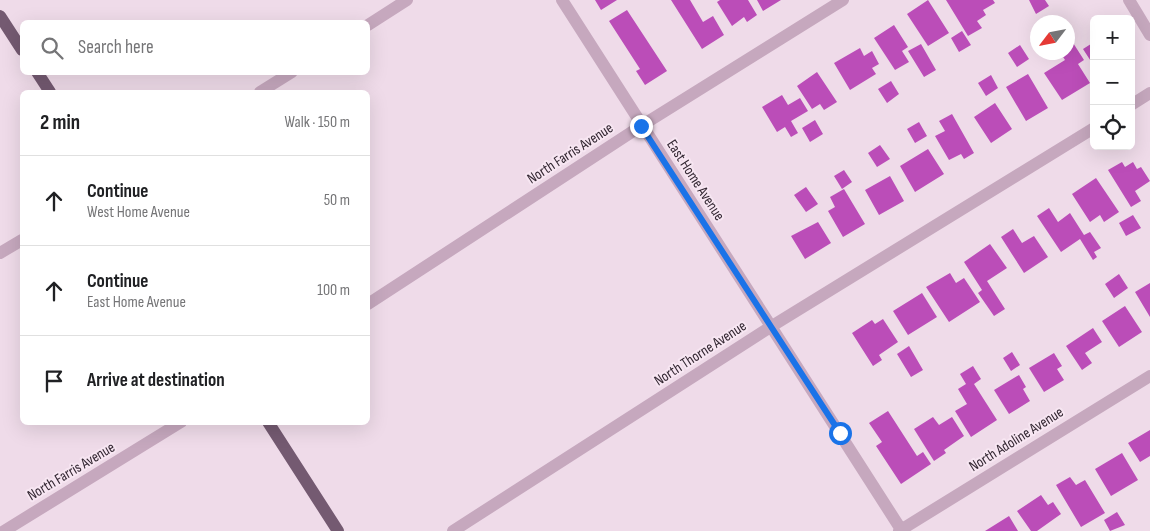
<!DOCTYPE html>
<meta charset="utf-8">
<style>
:root{--surface:#fff;--page:#f6f6f6;--text:#202124;--muted:#757577;--line:#e0e0e0}
body{margin:0;font-family:"Sofia Sans Condensed",sans-serif;background:var(--page);color:var(--text)}
.controls{position:absolute;right:15px;top:15px;display:grid;overflow:hidden;border-radius:8px;box-shadow:0 5px 20px #0002}
.controls button{width:45px;height:45px;display:grid;place-items:center;padding:0;border:0;border-bottom:1px solid var(--line);background:var(--surface);color:var(--text);font:25px sans-serif}
.compass{position:absolute;left:1030px;top:15px;width:45px;height:45px;border-radius:50%;background:var(--surface);box-shadow:0 5px 20px #0002;rotate:238deg}
.stop{position:absolute;width:15px;height:15px;margin:-11px;border:4px solid #1a73e8;border-radius:50%;background:#fff}
.stop.end{background:#1a73e8;border-color:#fff;box-shadow:0 1px 5px #0008}
.list{margin:0;padding:0;list-style:none}
h2{display:flex;justify-content:space-between;align-items:center;height:65px;margin:0;padding:0 20px;font-size:21px}
h2 small{font-size:16px;font-weight:400;color:var(--muted)}
.list li{display:grid;grid-template-columns:32px 1fr auto;gap:15px;align-items:center;box-sizing:border-box;height:90px;padding:0 20px;border-top:1px solid var(--line)}
.list b{display:block;font-size:19px;white-space:nowrap}
.list p{margin:0;font-size:16px;white-space:nowrap;color:var(--muted)}
.list em{font-size:16px;font-style:normal;color:var(--muted)}
.icon{flex:none;width:28px;height:28px;fill:none;stroke:currentColor;stroke-width:2;stroke-linecap:round;stroke-linejoin:round}
.map{position:relative;flex:none;width:1150px;height:531px;overflow:hidden}
.search{position:absolute;background:var(--surface);box-shadow:0 5px 20px #0002;left:20px;top:20px;width:350px;height:55px;display:flex;align-items:center;gap:12px;box-sizing:border-box;padding:0 18px;border-radius:8px;color:var(--muted);font-size:19px}
.panel{position:absolute;background:var(--surface);box-shadow:0 5px 20px #0002;left:20px;top:90px;width:350px;height:335px;border-radius:8px}
.map>svg:first-child{display:block}
.building{fill:#bb4db8}
.lines{fill:none;stroke-linecap:round;stroke-linejoin:round}
.minor{stroke:#c6a8be;stroke-width:12}
.major{stroke:#745a71;stroke-width:12}
.route{stroke:#1a73e8;stroke-width:6}
.labels{text-anchor:middle;stroke-width:4;stroke-linejoin:round;paint-order:stroke}
.street-label{font-size:15px;fill:#332732;stroke:#f7e6f2}
</style>
<div class="map">
<svg width="1150" height="531" viewBox="0 0 1150 531">
<rect width="100%" height="100%" fill="#efdbe9"/>
<path class="building" d="M595,0H617L601,10Z
M671,0H690L703,22L713,16L724,35L702,49Z
M720,0H748L757,15L747,22L744,17L732,26L717,2Z
M757,0H781L763,11Z
M928,0L949,33L928,46L907,14Z
M946,0H993L995,3L983,10L986,15L977,21L982,28L968,36Z
M1029,0H1045L1049,6L1036,14Z
M627,10L667,71L645,85L636,71L640,69L609,21Z
M894,25L908,47L902,51L909,62L895,70L874,38Z
M962,31L971,45L959,52L951,38Z
M1068,35L1084,60L1078,64L1090,83L1062,100L1044,73L1065,60L1060,52H1068Z
M1094,42V66L1083,49Z
M921,44L936,70L924,77L908,51Z
M1020,45L1029,59L1017,67L1008,53Z
M860,48L864,56L872,51L879,64L872,68L876,74L850,90L834,63Z
M817,72L837,102L824,110L820,104L812,109L797,86Z
M1028,74L1048,108L1026,121L1006,87Z
M991,75L998,88L986,96L978,83Z
M891,81L899,94L887,103L878,89Z
M782,95L788,105L800,98L808,111L791,121L798,133L791,137L785,127L777,132L762,107Z
M995,103L1012,129L991,143L974,117Z
M952,114L974,153L964,159L961,154L949,160L935,136L945,131L939,121Z
M815,120L823,134L810,142L802,128Z
M919,122L927,136L915,143L907,129Z
M880,145L890,159L877,167L868,153Z
M928,149L944,174L915,192L900,166Z
M1122,162L1125,167L1133,162L1137,169L1141,167L1150,181L1135,191L1141,201L1131,207L1108,170Z
M844,170L852,182L842,189L834,176Z
M890,176L904,201L879,215L865,190Z
M1096,178L1119,212L1104,222L1100,215L1090,222L1072,194Z
M806,187L818,204L806,212L794,195Z
M844,189L865,224L843,237L828,211L835,207L830,197Z
M1049,208L1058,222L1070,213L1084,235L1090,232L1101,248L1094,252L1097,257L1093,260L1080,239L1061,252L1037,216Z
M1133,215L1141,228L1126,236L1119,223Z
M818,222L831,243L805,259L791,236Z
M1013,229L1022,243L1034,236L1048,257L1024,273L1001,237Z
M990,244L1007,268L987,281L1005,309L994,316L978,293L982,290L964,262Z
M950,273L956,283L964,278L980,302L949,322L926,287Z
M1119,274L1128,288L1114,298L1105,284Z
M1150,283V317L1135,292Z
M922,293L937,317L908,335L893,311Z
M1125,306L1142,332L1119,347L1102,321Z
M883,319L898,342L879,355L882,360L873,366L852,333L872,320L875,324Z
M1093,328L1102,342L1085,353L1092,363L1082,370L1066,346Z
M909,346L923,370L911,377L897,354Z
M1012,352L1020,365L1011,371L1003,358Z
M1054,353L1062,366L1057,369L1064,380L1044,392L1029,368Z
M973,366L981,379L974,384L997,420L971,437L955,411L967,404L958,389L966,384L960,374Z
M1019,375L1026,387L1023,389L1030,401L1009,414L994,390Z
M888,411L917,456L923,452L931,464L901,484L876,446L882,442L869,423Z
M933,417L939,425L952,417L964,436L944,450L946,453L934,461L914,429Z
M1150,430V456L1140,462L1128,443Z
M1122,453L1138,480L1111,496L1095,469Z
M1070,477L1076,485L1085,480L1105,513L1081,527L1056,485Z
M1041,495L1048,505L1053,502L1061,514L1037,531H1031L1017,511Z
M1117,512L1125,525L1110,531L1104,520Z
M1009,516L1018,531H985Z"/>
<g class="lines">
<path class="minor" d="M562,0L902,531
M1129,0L1150,35
M368,25L407,0
M260,92L292,72
M1131,105L1150,93
M0,253L22,240
M368,304L641,126L843,0
M4,531L181,422
M453,531L772,326L1094,128
M899,531L1150,376"/>
<path class="major" d="M0,16L22,50
M37,72L50,92
M268,422L338,531"/>
</g>
<g class="lines">
<path class="route" d="M641,126L840,433"/>
</g>
<g class="labels">
<g class="street-label">
<text transform="translate(570 153) rotate(-33)" y="5">North Farris Avenue</text>
<text transform="translate(696 180) rotate(57)" y="5">East Home Avenue</text>
<text transform="translate(700 353) rotate(-33)" y="5">North Thorne Avenue</text>
<text transform="translate(1016 439) rotate(-32)" y="5">North Adoline Avenue</text>
<text transform="translate(71 471) rotate(-31)" y="5">North Farris Avenue</text>
</g>
</g>
</svg>
<div class="controls">
<button>+</button>
<button>−</button>
<button><svg class="icon" aria-label="locate" viewBox="0 0 24 24"><circle cx="12" cy="12" r="6"/><path d="M12 2v4M12 18v4M2 12h4M18 12h4"/></svg></button>
</div>
<svg class="compass" viewBox="-18 -18 36 36"><path d="M0-13l5 13h-10z" fill="#e53935"/><path d="M0 13l5-13h-10z" fill="#757577"/></svg>
<div class="stop" style="left:840px;top:433px"></div>
<div class="stop end" style="left:641px;top:126px"></div>
<div class="search"><svg class="icon" aria-label="search" viewBox="0 0 24 24"><circle cx="10" cy="10" r="6"/><path d="M15 15l6 6"/></svg>Search here</div>
<section class="panel">
<h2>2 min<small>Walk · 150 m</small></h2>
<ul class="list">
<li><svg class="icon" aria-label="ahead" viewBox="0 0 24 24"><path d="M12 20V5M6 11l6-6 6 6"/></svg><div><b>Continue</b><p>West Home Avenue</p></div><em>50 m</em></li>
<li><svg class="icon" aria-label="ahead" viewBox="0 0 24 24"><path d="M12 20V5M6 11l6-6 6 6"/></svg><div><b>Continue</b><p>East Home Avenue</p></div><em>100 m</em></li>
<li><svg class="icon" aria-label="arrive" viewBox="0 0 24 24"><path d="M6 21V4h12l-3 4 3 4H6"/></svg><div><b>Arrive at destination</b></div></li>
</ul>
</section>
</div>
